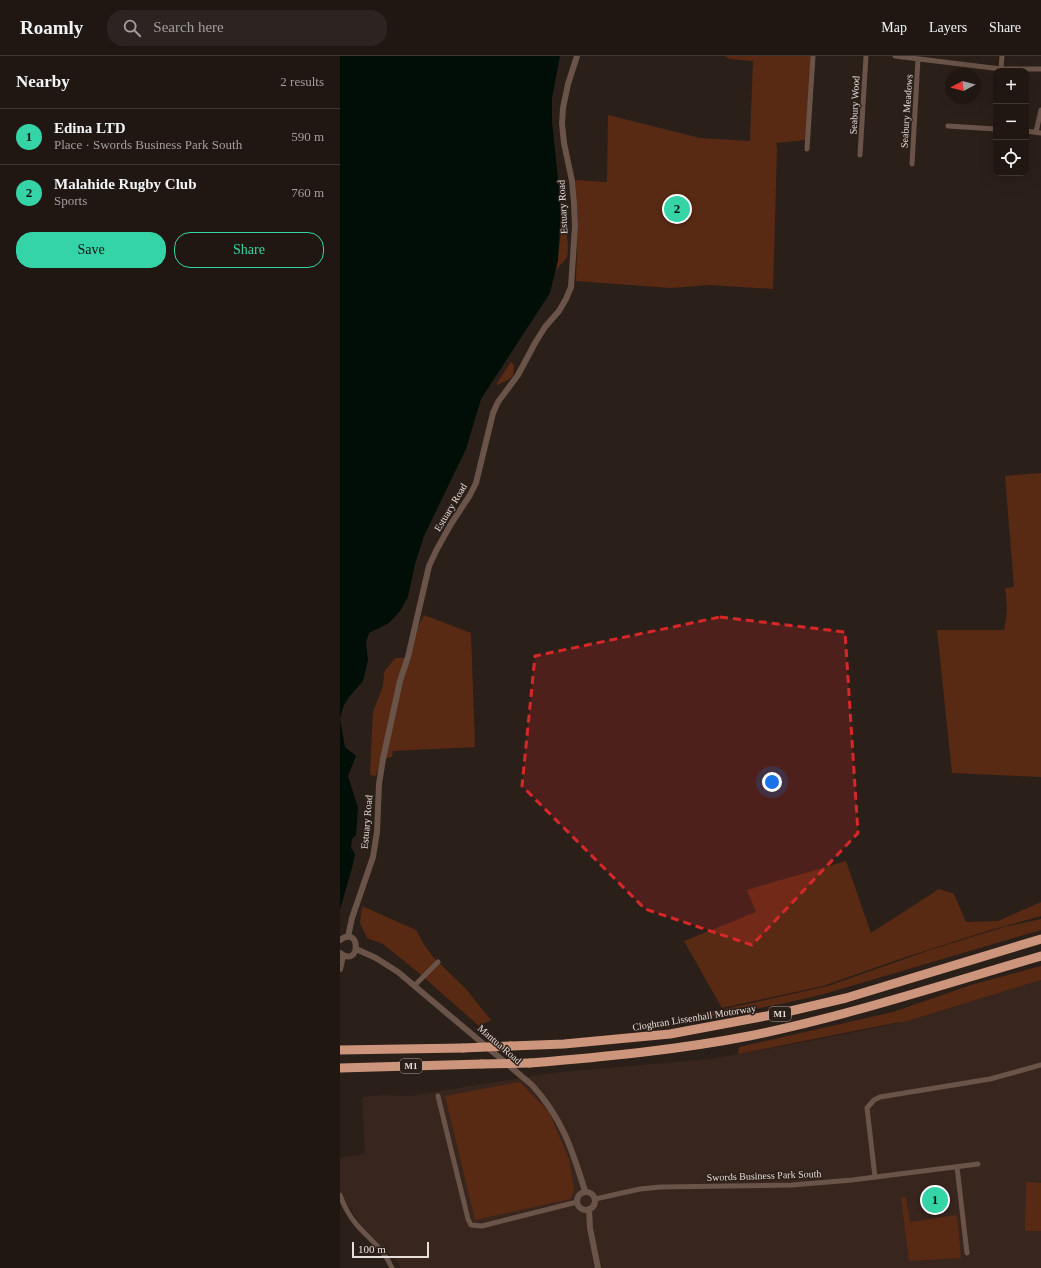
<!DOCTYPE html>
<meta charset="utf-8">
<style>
:root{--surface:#201713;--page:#2d2421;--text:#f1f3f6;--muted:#a29fa0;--line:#3d3633;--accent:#35d4a7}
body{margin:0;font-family:"Times New Roman",serif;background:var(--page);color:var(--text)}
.controls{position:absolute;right:12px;top:12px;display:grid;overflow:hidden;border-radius:8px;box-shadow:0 4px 16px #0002}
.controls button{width:36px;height:36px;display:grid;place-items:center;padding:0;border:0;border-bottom:1px solid var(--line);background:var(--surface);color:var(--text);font:20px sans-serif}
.compass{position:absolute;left:605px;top:12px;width:36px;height:36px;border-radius:50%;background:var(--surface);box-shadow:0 4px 16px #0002;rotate:263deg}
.scale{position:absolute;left:12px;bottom:10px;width:77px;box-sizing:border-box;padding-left:4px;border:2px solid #e6ddd9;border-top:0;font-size:11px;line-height:14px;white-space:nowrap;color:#e6ddd9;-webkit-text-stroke:3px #2b1f19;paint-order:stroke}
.you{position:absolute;left:432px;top:726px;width:14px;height:14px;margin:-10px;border:3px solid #fff;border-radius:50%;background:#1a73e8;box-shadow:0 0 0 6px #1a73e833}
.badge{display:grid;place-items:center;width:26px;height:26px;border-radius:50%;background:var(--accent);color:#111;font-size:13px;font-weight:700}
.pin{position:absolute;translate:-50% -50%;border:2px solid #fff;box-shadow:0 1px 4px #0006}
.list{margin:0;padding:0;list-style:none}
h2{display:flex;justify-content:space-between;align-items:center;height:52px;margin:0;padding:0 16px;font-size:17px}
h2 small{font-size:13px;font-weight:400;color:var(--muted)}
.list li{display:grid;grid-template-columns:26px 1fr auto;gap:12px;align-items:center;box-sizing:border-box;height:56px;padding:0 16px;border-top:1px solid var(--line)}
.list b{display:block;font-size:15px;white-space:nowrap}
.list p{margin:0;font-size:13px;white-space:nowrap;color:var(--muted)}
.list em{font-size:13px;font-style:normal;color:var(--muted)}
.actions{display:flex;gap:8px;padding:12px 16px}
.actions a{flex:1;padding:9px 0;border:1px solid var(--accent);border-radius:16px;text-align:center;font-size:14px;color:var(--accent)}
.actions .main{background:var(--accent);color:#111}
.icon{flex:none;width:22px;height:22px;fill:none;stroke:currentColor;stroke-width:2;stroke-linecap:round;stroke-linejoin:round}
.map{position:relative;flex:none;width:701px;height:1212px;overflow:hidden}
header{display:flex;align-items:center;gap:24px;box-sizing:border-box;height:56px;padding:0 20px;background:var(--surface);border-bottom:1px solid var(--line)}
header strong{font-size:19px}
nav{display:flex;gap:22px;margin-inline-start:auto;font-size:14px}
.search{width:280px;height:36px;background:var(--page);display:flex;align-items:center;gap:10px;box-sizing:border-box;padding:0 14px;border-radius:16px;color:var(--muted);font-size:15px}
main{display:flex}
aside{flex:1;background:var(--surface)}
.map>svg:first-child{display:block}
.built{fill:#38251d}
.green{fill:#592a13}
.water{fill:#000e08}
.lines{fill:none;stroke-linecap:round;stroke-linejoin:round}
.minor{stroke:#6a5348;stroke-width:5}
.tertiary{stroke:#6a5348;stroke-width:6}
.motorway{stroke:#cd957b;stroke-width:9}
.motorway-bridge{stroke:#cd957b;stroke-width:9}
.marked{fill:#d62828;fill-opacity:0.2;stroke:#d62828;stroke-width:3;stroke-dasharray:8 5;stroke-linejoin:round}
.labels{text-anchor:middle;stroke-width:3;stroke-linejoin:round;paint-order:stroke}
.shield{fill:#2b1f19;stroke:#aea49f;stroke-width:1}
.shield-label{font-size:9px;font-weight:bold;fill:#e6ddd9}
.street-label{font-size:10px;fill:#e6ddd9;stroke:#2b1f19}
</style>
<header>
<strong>Roamly</strong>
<div class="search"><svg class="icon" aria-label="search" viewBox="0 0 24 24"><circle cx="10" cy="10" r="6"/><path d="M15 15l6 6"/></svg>Search here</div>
<nav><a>Map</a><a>Layers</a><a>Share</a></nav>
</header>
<main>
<aside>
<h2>Nearby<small>2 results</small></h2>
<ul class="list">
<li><span class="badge">1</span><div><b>Edina LTD</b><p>Place · Swords Business Park South</p></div><em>590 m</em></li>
<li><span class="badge">2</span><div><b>Malahide Rugby Club</b><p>Sports</p></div><em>760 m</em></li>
</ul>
<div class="actions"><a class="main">Save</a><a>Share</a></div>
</aside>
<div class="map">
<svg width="701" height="1212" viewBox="0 0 701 1212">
<rect width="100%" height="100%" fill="#2b1f19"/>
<path class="built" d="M701,924V1212H60L59,1208L21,1169L2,1141L0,1133V1102L25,1098L22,1041L43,1039L69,1040L211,1017L369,1003L459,987L563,966Z"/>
<path class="green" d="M385,0H471L466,84L436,87L437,93L433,233L370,229L330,232L236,225L238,161L235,124L267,126L268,59L360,82L410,85L413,5L389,3Z
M222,169C228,176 229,192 227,201C225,205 219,210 216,214Z
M171,306L174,309L173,320L168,324L157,329V327Z
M701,417V721L612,717L597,574H664C668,557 667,549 665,532L674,531L665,420Z
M84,559L131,577L135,691L53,695L52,701L41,703L36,720L30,719L33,656L43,630L44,616L55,602H70L79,569Z
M506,805L531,877L599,833L614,838L626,866L658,865L701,846V860L647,875L563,902L483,930L382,952L344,885L416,856L407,834Z
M22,850L76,874L85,890L94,902L125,932L151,964L139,970L79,917L43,888L27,882L20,867Z
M701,863V874L484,938L441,948L350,965L351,959L380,954L488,930L593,893L664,871Z
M701,910V924L564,966L554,967L398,998L399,991L553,956L634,928Z
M180,1026L209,1056L229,1103L234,1134L231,1143L135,1164L105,1040Z
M686,1126L701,1127V1175H685Z
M561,1141H566L570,1166L617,1159L621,1202L569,1205Z"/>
<path class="water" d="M0,0H220L212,42V65L221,153L218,204L210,237L141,343L126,393L84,480L75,508L68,541L60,555L49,567L29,577L26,586L28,604L23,625L9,641L3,651L0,663L5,691L16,700L8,720L18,752L16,779L12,783L11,792L15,798L12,812L0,853Z"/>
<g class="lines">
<path class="minor" d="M555,0L661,13H701
M661,13L662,0
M608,70L656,73
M686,75L701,77
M696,76L701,54
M467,93L473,0
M520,99L526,0
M572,108L578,3
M75,929L98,906
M98,1040L128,1163L131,1169L142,1170L237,1146
M617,1111L627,1197
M535,1121L527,1052L534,1044L540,1041L650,1023L701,1009
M0,1139C4,1150 9,1160 17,1169C30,1184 44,1193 52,1212
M255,1143L300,1133L321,1131L452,1129L512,1124L638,1108"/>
<path class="tertiary" d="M8,881L12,862L33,801L37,776L39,728L43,703L60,625L68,601L89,510L97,493L111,468L130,439L136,427L153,357L158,346L178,319L195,287L205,271L219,255L226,243L231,231L235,170L234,147L232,125L224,87L222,68L223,52L228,28L237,0
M0,884C21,868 21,913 0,897
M16,893L36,902L58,916L192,1029C222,1062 232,1093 245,1135
M0,913L3,900
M237 1145a9 9 0 1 1 18 0a9 9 0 1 1-18 0Z
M249,1153L250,1172L258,1212"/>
<path class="motorway" d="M171,990L224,988L330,978L442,957L506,942L701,883
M0,994L123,992
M190,1007C263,1001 337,994 409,980C508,960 604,928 701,900
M0,1012L142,1008"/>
<path class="motorway-bridge" d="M123,992L171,990
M142,1008L190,1007"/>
</g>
<path class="marked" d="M380,561L505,576L518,777L412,889L305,853L182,730L195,600Z"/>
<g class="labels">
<g class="shield">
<rect x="429" y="951" width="22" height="14" rx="3"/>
<rect x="60" y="1003" width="22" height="14" rx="3"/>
</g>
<g class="shield-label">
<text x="440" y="961">M1</text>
<text x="71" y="1013">M1</text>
</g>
<g class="street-label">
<text transform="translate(514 49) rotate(-87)" y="4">Seabury Wood</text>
<text transform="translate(566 55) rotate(-86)" y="4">Seabury Meadows</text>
<text transform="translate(222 151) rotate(-93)" y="4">Estuary Road</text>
<text transform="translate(110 451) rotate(-59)" y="4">Estuary Road</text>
<text transform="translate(26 766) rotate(-85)" y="4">Estuary Road</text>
<text transform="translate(354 961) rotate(-9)" y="4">Cloghran Lissenhall Motorway</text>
<text transform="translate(160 988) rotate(41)" y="4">Mantua Road</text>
<text transform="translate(424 1119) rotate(-2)" y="4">Swords Business Park South</text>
</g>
</g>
</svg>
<div class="controls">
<button>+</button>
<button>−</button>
<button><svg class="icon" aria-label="locate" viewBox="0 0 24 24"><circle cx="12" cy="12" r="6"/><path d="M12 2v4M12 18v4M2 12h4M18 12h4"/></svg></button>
</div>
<svg class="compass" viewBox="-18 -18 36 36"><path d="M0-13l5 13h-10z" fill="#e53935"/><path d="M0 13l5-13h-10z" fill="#a29fa0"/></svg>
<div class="scale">100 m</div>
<div class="you"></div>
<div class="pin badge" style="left:595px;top:1144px">1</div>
<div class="pin badge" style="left:337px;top:153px">2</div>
</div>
</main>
